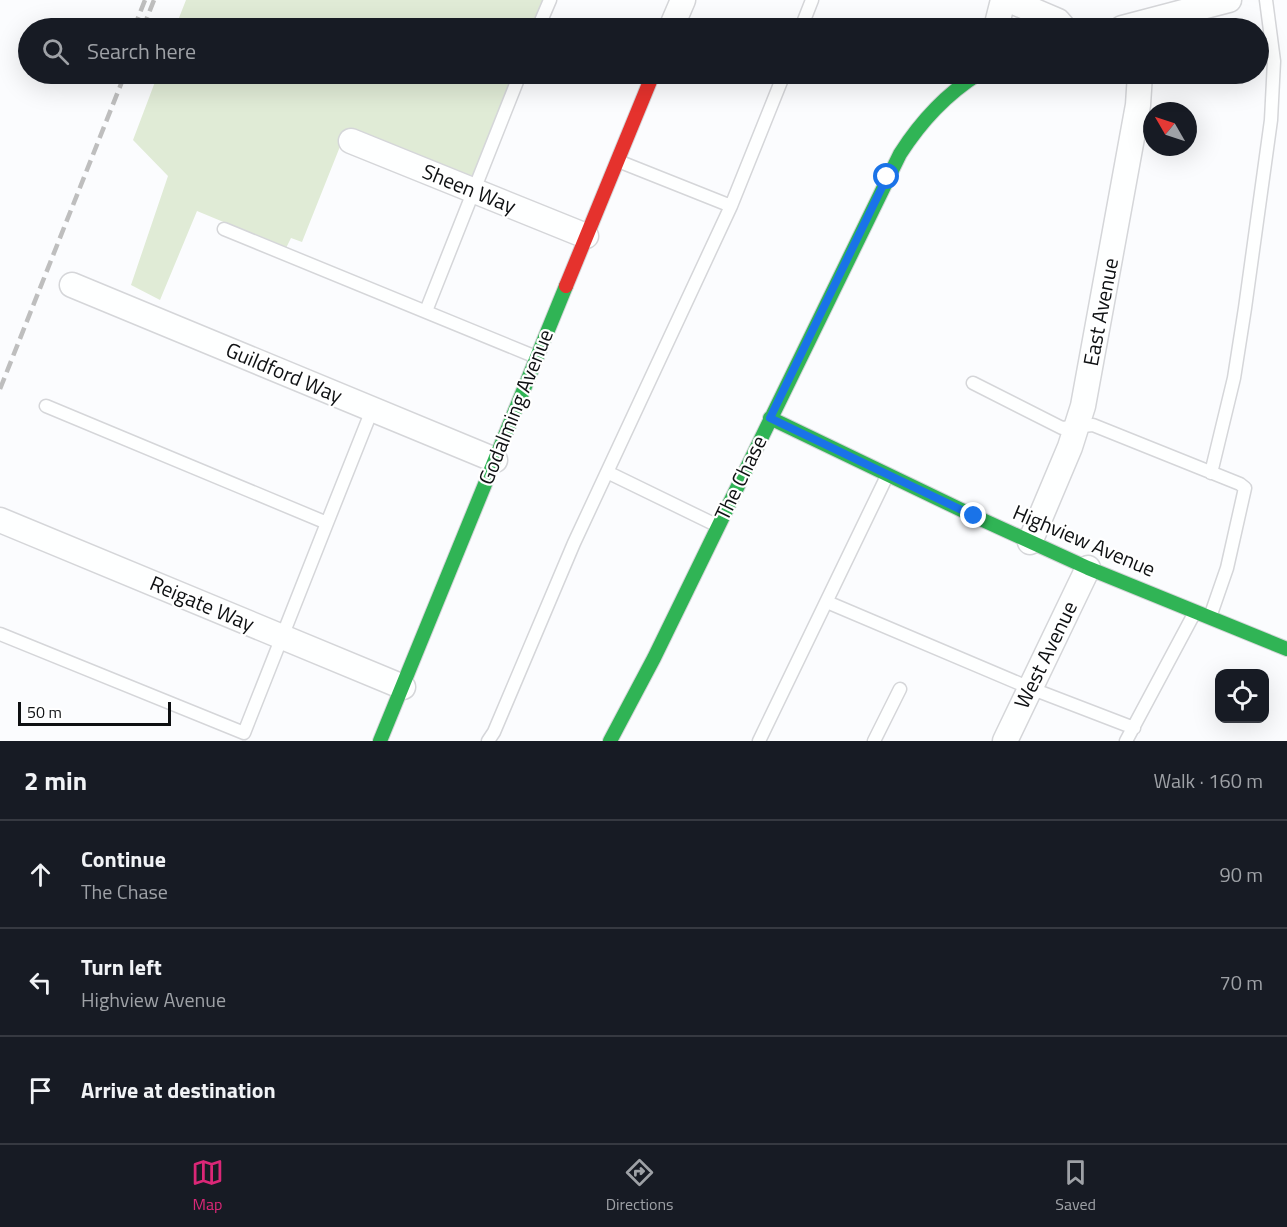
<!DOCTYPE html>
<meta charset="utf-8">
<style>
:root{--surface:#171b24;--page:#242831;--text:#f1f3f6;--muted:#9ea1a6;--line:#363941;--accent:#db2777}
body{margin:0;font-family:"Titillium Web",sans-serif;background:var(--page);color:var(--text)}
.controls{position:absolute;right:18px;bottom:18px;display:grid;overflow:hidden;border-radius:12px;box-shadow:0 6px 24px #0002}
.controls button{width:54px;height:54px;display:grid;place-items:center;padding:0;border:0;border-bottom:2px solid var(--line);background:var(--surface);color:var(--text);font:30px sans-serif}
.compass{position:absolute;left:1143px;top:102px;width:54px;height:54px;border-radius:50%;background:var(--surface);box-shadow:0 6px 24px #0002;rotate:309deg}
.scale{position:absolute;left:18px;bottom:15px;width:153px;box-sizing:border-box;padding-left:6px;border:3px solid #0e1012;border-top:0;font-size:16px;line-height:21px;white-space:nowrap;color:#0e1012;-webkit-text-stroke:4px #fff;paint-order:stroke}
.stop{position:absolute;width:18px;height:18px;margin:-14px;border:4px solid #1a73e8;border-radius:50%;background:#fff}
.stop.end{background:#1a73e8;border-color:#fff;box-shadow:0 2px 6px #0008}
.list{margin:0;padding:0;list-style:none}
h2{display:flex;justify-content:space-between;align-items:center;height:78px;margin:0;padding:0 24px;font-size:26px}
h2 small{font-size:20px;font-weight:400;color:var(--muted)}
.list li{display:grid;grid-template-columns:39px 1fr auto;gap:18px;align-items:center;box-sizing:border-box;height:108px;padding:0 24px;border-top:2px solid var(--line)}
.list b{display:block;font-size:22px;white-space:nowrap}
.list p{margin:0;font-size:20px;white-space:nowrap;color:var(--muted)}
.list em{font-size:20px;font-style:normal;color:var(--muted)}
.icon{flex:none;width:33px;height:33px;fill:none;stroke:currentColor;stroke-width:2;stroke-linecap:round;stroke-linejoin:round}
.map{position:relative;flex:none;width:1287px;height:741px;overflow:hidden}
.search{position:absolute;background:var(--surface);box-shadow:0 6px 24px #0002;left:18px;right:18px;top:18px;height:66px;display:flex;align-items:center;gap:15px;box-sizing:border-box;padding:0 21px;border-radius:33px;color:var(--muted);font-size:22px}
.sheet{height:402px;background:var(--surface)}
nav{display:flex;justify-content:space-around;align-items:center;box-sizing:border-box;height:84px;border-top:2px solid var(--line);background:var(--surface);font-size:16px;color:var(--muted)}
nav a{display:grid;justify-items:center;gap:3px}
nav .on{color:var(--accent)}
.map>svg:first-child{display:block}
.green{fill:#e0ebd6}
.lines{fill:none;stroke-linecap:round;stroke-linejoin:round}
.lane-casing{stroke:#d5d6d9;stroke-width:15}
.street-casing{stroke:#d5d6d9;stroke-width:27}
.fast-casing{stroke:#d5d6d9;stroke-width:16}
.jam-casing{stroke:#d5d6d9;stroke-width:16}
.lane{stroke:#feffff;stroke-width:12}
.street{stroke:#feffff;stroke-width:24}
.fast{stroke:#30b455;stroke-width:14}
.jam{stroke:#e5322d;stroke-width:14}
.rail{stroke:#bebebe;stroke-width:4.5;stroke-dasharray:12 6;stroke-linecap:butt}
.route{stroke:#1a73e8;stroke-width:8}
.labels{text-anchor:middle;stroke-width:4.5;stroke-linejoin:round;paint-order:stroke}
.street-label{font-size:21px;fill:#0e1012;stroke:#fff}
</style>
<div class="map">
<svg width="1287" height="741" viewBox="0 0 1287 741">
<rect width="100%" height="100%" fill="#fbfcfe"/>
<path class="green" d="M186,0H549L537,28H175Z
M158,74H520L474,191L343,139L302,242L291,238L286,248L197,211L160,300L131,285L168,176L133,140Z"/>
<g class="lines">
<defs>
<path id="lane" d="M538,28L550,0
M801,28L812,0
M618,161L731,206
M224,229L536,357
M426,311L520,74
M973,383L1062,428L1093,425L1240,484L1245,488L1227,568L1210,617
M607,472L716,525
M1211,473L1234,378L1245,308L1271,120L1274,61L1266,0
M327,523L372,410
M827,602L1030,688L1134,728
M0,634L244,733L327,523L46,406
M488,741L494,732L574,543L731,206L784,74
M759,741L887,476
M874,741L900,689
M1126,741L1195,612"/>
<path id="street" d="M1009,0L1058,21L1064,28
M671,28L683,0
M996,28L1003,0
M1122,28L1229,0
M351,141L586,236
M72,285L495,460
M0,520L403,687
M1030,542L1070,447L1083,406L1138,105L1140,74
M1005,741L1088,568"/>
<path id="fast" d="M770,418L974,516L1088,568L1287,649
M380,741L566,286
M610,741L654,658L900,154C921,121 945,95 978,74"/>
<path id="jam" d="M566,286L653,74"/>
</defs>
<use href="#lane" class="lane-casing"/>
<use href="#street" class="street-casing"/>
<use href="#fast" class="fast-casing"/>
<use href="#jam" class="jam-casing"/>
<use href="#lane" class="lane"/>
<use href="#street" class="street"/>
<use href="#fast" class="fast"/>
<use href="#jam" class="jam"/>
<path class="rail" d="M134,28L145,0
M143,28L154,0
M0,389L125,74"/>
</g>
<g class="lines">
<path class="route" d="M887,177L770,418L974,516"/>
</g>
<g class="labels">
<g class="street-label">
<text transform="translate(469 189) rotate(22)" y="7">Sheen Way</text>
<text transform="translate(1101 312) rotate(-79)" y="7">East Avenue</text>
<text transform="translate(284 373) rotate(23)" y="7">Guildford Way</text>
<text transform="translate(516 407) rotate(-68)" y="7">Godalming Avenue</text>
<text transform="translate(741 478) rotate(-64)" y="7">The Chase</text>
<text transform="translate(1084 541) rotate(23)" y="7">Highview Avenue</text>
<text transform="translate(202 604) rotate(23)" y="7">Reigate Way</text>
<text transform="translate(1046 655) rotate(-64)" y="7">West Avenue</text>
</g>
</g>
</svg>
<div class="controls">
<button><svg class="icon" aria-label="locate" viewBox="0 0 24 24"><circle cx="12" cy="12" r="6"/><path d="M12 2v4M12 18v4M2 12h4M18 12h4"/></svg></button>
</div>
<svg class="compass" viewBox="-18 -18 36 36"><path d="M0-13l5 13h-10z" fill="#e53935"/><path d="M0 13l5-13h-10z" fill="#9ea1a6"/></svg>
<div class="scale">50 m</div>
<div class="stop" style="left:887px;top:177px"></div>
<div class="stop end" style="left:974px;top:516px"></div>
<div class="search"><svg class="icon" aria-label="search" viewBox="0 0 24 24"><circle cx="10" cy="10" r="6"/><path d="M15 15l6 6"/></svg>Search here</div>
</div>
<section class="sheet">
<h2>2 min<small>Walk · 160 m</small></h2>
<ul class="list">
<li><svg class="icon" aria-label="ahead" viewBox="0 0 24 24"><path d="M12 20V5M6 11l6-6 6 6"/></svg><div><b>Continue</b><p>The Chase</p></div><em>90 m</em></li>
<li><svg class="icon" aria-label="left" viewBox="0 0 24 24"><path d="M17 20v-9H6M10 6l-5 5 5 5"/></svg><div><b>Turn left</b><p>Highview Avenue</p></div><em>70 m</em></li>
<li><svg class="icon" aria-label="arrive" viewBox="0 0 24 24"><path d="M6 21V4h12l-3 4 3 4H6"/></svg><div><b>Arrive at destination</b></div></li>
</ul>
</section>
<nav>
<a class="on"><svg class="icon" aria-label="map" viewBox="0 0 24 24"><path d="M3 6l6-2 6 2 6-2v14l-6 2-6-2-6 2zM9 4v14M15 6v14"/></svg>Map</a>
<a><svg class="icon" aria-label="directions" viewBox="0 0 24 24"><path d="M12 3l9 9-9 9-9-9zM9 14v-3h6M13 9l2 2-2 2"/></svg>Directions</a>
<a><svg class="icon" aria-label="saved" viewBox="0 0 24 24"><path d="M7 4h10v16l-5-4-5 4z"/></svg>Saved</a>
</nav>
